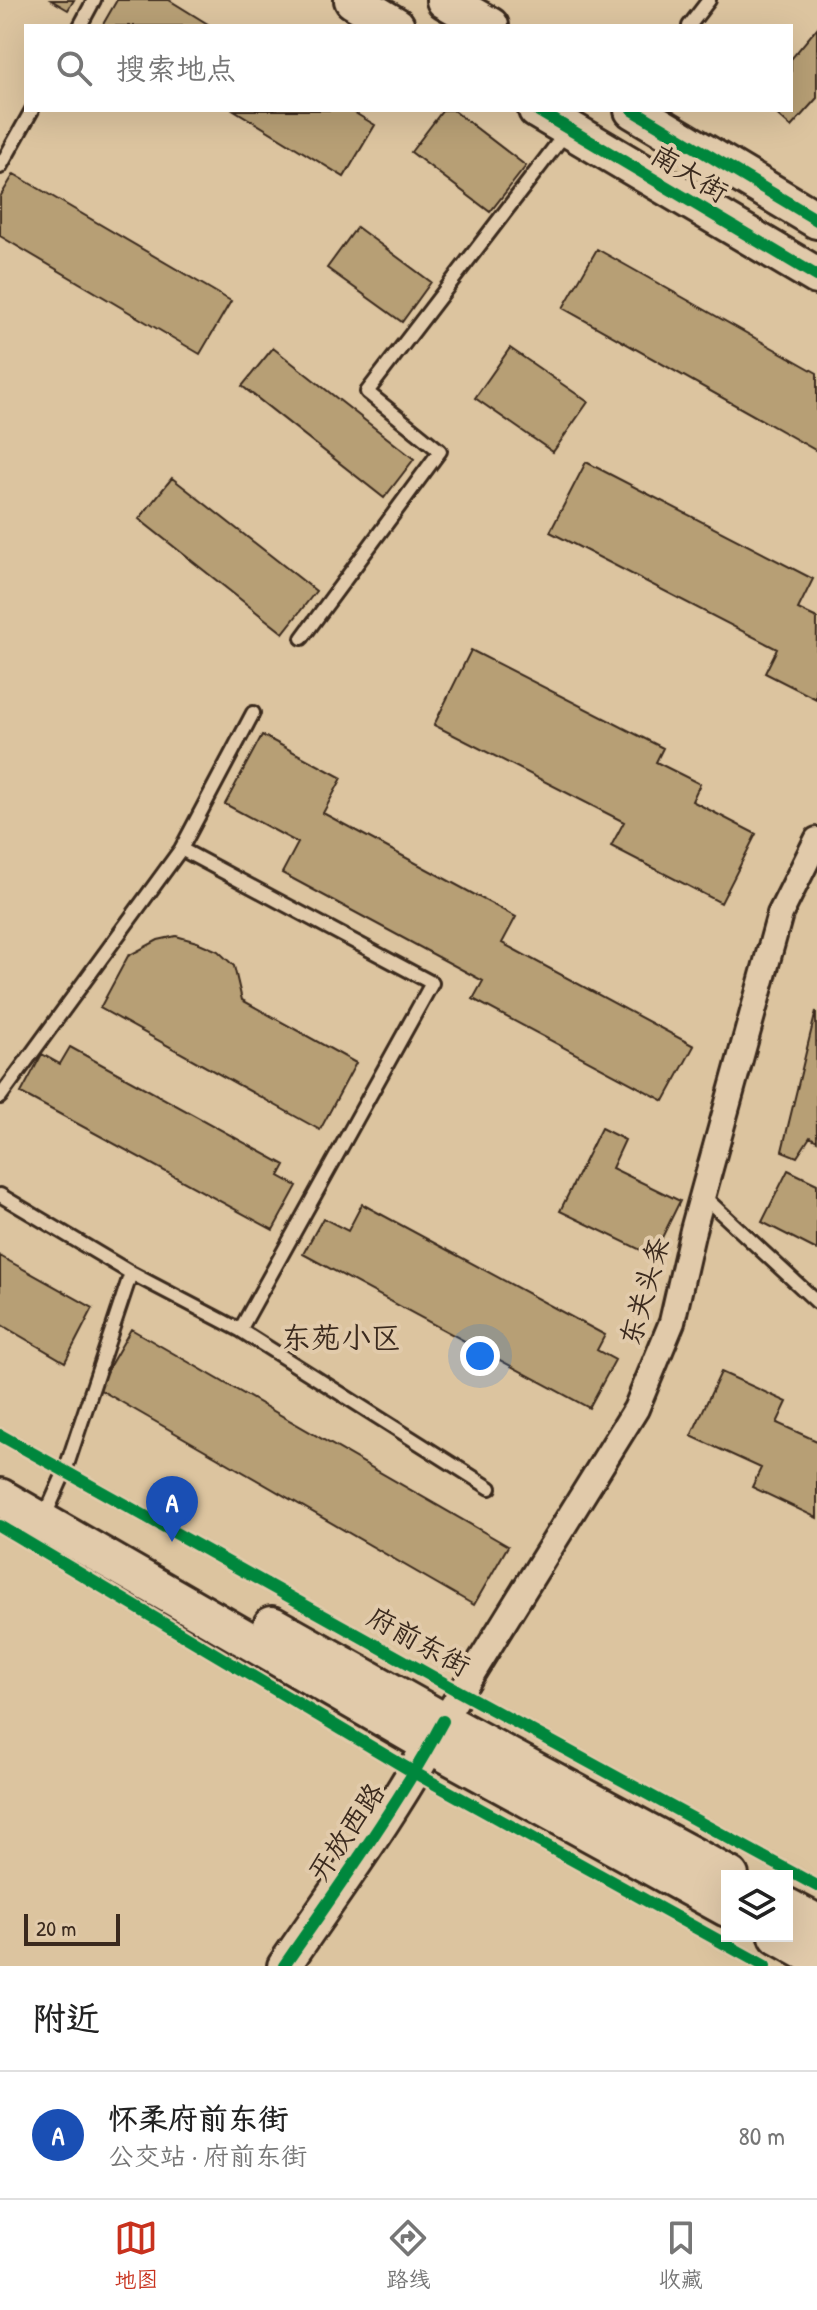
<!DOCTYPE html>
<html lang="zh">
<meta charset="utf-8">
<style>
:root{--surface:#fff;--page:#f6f6f6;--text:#222;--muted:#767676;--line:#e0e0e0;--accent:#c8321e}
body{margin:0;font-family:"Patrick Hand","LXGW WenKai TC",sans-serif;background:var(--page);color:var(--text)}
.controls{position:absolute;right:24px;bottom:24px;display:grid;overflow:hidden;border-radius:0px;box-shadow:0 8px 32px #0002}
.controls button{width:72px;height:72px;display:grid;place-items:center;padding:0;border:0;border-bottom:2px solid var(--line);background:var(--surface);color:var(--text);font:40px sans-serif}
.scale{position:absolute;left:24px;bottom:20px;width:96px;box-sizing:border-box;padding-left:8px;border:4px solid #3b2a1e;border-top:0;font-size:22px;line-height:28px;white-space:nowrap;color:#3b2a1e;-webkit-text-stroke:6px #e1caaa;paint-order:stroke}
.you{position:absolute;left:480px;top:1356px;width:28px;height:28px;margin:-20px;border:6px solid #fff;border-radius:50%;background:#1a73e8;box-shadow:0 0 0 12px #1a73e833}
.badge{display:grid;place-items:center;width:52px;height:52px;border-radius:50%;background:var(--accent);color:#fff;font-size:26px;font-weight:700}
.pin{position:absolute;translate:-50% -66px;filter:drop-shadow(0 2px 4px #0008)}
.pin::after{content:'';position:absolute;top:42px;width:28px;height:24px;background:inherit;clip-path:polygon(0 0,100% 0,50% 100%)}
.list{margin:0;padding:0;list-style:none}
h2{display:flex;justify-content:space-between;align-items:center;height:104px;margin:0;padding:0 32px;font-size:34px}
h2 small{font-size:26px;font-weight:400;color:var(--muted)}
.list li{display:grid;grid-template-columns:52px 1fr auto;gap:24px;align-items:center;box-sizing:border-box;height:128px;padding:0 32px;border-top:2px solid var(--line)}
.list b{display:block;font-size:30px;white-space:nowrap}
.list p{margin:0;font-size:26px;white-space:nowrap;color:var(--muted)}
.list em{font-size:26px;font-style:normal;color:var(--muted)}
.icon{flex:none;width:44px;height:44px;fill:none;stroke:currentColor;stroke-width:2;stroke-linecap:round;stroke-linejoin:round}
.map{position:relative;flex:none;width:817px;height:1966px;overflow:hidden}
.search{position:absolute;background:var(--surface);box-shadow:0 8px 32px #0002;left:24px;right:24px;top:24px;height:88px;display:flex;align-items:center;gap:20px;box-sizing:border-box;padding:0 28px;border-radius:0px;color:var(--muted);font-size:30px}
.sheet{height:232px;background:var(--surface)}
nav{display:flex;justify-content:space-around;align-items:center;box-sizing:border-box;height:112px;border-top:2px solid var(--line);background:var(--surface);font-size:22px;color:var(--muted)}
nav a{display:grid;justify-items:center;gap:4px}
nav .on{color:var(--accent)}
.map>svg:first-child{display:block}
.building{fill:#b79f75;stroke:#3b2a1e;stroke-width:2}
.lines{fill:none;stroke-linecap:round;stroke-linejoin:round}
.service-casing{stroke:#3b2a1e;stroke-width:18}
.minor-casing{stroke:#3b2a1e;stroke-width:30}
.tertiary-casing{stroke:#3b2a1e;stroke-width:38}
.secondary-casing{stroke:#3b2a1e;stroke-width:42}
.service{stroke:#e1caaa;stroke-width:12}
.minor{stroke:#e1caaa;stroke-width:24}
.tertiary{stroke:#e1caaa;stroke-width:32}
.secondary{stroke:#e1caaa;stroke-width:36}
.cycleway-casing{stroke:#e1caaa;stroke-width:17}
.cycleway{stroke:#00873e;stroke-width:12}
.labels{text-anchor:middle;stroke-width:8;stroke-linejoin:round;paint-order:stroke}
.street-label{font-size:28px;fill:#3b2a1e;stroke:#e1caaa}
.neighbourhood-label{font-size:30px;fill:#3b2a1e;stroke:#e1caaa}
</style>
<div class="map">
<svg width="817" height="1966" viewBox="0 0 817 1966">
<rect width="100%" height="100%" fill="#dcc49f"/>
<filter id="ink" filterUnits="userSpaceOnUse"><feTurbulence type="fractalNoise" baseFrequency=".0125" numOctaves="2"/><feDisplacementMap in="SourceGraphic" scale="16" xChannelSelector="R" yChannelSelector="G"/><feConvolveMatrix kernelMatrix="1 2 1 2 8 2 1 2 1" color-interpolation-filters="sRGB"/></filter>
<g filter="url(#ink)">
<path class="building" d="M51,0H74L68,10Z
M117,0H169L211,26H102Z
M817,28V98L791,127L772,110H791V59Z
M234,110H350L375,125L344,177Z
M443,110H453L526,166L490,212L411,152Z
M14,174L231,301L200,354L0,236V197Z
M357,227L431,282L402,322L327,268Z
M597,249L817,373V451L563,308Z
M273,348L414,459L384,498L242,386Z
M510,348L588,402L553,452L475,398Z
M586,462L813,579L798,609L817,618L816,699L765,673L777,649L550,532Z
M172,478L316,591L283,633L139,519Z
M471,650L663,748L656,762L700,784L692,801L756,834L721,903L611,846L624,822L434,725Z
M262,735L342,778L323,813L516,917L502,943L694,1046L664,1101L473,999L483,981L282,873L298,843L225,804Z
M176,936L197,942L218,951L234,966L242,1000L356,1063L320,1130L100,1008L128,956L158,940Z
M816,1011L817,1141L810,1137L797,1157L782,1151Z
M70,1047L285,1165L279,1176L297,1186L273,1230L21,1093L42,1054L60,1064Z
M601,1128L625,1140L612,1168L680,1201L653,1256L560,1211Z
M788,1170L817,1184V1250L762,1222Z
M362,1204L605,1335L597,1350L615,1360L589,1408L303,1254L323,1218L348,1231Z
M0,1256L93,1308L65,1362L0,1324Z
M131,1329L508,1546L474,1605L97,1388Z
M721,1372L787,1402L777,1423L817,1441V1518L752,1487L761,1468L691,1436Z"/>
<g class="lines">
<defs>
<path id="service" d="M80,26L94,0
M689,26L709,0
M0,167L32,110
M302,638L440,451L367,392L567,131
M181,849L432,983L240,1330
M0,1097L181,849L253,713
M0,1195L131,1273L240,1330L490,1488
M702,1195L817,1302
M44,1518L65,1471L131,1273"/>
<path id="minor" d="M443,1721L636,1409L672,1322L693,1230L780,914L817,840"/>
<path id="tertiary" d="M284,1966C338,1887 396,1809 441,1724"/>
<path id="secondary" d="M353,0L396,26
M445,0L490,26
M537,110L817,276
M633,110L817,220
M0,1497L430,1745L727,1908
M272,1625L443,1721L730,1876
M787,1907L817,1923
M778,1936L817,1958"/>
</defs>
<use href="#service" class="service-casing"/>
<use href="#minor" class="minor-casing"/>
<use href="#tertiary" class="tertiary-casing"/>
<use href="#secondary" class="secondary-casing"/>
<use href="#service" class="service"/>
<use href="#minor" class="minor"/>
<use href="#tertiary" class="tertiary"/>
<use href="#secondary" class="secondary"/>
<defs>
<path id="cycleway" d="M537,110L817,276
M633,110L817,220
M0,1435L460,1692L817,1886
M0,1526L415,1773L765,1966
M284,1966C339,1886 397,1807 443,1721"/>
</defs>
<use href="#cycleway" class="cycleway-casing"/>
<use href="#cycleway" class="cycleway"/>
</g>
</g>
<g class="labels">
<g class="street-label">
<text transform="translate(690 173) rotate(31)" y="10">南大街</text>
<text transform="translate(644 1291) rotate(-74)" y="10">东关头条</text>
<text transform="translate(419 1641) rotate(29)" y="10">府前东街</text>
<text transform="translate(346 1832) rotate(-56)" y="10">开放西路</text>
</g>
<g class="neighbourhood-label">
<text x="341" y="1348">东苑小区</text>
</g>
</g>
</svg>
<div class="controls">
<button><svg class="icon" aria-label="layers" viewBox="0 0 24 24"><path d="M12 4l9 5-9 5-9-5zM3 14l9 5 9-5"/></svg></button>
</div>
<div class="scale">20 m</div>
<div class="you"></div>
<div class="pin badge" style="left:172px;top:1542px;background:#1a4fb4">A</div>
<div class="search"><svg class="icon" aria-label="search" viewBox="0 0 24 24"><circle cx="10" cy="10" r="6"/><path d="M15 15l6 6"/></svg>搜索地点</div>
</div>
<section class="sheet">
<h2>附近<small></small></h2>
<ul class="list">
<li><span class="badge" style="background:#1a4fb4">A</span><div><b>怀柔府前东街</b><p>公交站 · 府前东街</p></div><em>80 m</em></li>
</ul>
</section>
<nav>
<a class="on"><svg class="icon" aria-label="map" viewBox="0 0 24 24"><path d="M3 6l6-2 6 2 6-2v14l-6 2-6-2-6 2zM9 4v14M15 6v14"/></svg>地图</a>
<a><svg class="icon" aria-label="directions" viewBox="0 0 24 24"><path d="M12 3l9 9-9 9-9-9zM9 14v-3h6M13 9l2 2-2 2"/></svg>路线</a>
<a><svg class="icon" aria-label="saved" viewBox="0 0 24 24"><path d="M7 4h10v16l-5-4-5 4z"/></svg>收藏</a>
</nav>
